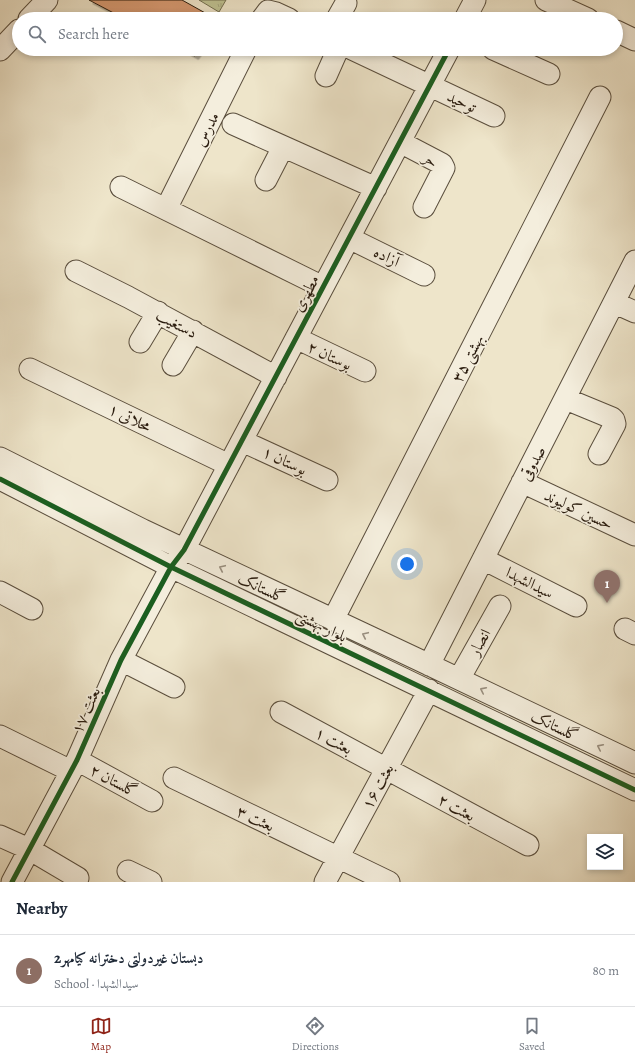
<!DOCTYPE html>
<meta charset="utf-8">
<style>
:root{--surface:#fff;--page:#f2f2f3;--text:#1f2937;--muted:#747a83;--line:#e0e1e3;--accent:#8f2418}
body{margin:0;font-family:Alegreya,Amiri,serif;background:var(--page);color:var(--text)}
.controls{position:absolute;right:12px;bottom:12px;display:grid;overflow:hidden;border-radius:0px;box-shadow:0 2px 6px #0003}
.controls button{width:36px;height:36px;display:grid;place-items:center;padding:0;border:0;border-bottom:1px solid var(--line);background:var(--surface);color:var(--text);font:20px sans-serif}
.you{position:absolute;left:407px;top:564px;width:14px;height:14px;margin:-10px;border:3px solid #fff;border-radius:50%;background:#1a73e8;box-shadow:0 0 0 6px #1a73e833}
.badge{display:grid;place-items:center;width:26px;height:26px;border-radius:50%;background:var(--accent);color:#fff;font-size:13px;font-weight:700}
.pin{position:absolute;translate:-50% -33px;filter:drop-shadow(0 1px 2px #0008)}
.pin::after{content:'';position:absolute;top:21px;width:14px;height:12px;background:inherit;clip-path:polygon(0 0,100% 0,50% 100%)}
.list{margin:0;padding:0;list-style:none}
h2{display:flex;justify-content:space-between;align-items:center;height:52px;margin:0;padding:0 16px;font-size:17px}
h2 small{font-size:13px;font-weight:400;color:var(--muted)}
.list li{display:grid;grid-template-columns:26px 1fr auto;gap:12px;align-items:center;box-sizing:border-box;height:72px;padding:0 16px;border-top:1px solid var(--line)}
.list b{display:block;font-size:15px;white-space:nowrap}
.list p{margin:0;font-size:13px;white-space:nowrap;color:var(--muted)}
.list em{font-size:13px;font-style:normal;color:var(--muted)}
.icon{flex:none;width:22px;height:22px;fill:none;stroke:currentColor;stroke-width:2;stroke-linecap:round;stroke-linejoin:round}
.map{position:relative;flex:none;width:635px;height:882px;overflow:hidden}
.search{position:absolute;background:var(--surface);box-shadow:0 2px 6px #0003;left:12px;right:12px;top:12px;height:44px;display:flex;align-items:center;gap:10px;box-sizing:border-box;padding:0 14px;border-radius:22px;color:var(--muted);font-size:15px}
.sheet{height:124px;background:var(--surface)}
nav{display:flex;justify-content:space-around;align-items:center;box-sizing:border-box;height:56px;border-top:1px solid var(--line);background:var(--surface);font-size:11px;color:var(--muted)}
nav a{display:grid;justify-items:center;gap:2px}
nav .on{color:var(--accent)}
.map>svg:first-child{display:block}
.grass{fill:url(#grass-tufts);stroke:#746e50}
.building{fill:#d5986f;stroke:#291b0e;filter:url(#shadow)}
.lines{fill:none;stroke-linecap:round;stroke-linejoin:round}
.minor-casing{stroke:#5a4e3d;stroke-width:23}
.minor{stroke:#f4eedd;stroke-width:21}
.cycleway-casing{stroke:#f4eedd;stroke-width:8}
.cycleway{stroke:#1b5e20;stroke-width:5}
.oneway{stroke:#998f80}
.labels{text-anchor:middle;stroke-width:3.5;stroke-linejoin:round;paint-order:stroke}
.street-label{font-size:16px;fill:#291b0e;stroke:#f4eedd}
</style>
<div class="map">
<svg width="635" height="882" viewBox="0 0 635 882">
<defs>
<pattern id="grass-tufts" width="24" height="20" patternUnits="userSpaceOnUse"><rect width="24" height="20" fill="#bfc292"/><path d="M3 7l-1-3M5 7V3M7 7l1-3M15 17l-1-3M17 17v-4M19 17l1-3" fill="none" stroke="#a4a67d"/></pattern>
<filter id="shadow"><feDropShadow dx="3.5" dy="3.5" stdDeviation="0" flood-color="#0004"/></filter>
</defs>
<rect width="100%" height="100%" fill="#eee5ca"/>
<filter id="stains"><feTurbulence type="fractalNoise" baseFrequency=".005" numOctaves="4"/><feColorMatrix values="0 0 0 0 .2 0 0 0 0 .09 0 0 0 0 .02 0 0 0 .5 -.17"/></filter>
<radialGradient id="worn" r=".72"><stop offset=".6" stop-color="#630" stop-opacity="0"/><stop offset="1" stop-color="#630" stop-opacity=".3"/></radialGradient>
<path class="grass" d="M199,0H226L219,12Z"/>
<path class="building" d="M89,0H182L216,19H125Z
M182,49H200L195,56Z"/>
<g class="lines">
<defs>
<path id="minor" d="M546,0L588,19
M29,19L47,0
M262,19L268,11L276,13L289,19
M337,19L346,3
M465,19L475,0
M616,31L635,40
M352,49L494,116
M493,49L549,74
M0,50L19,30
M326,76L338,49
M233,124L376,188
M400,142L442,164L444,168L424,207
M266,180L283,147
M121,187L323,287
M166,209L246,49
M349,238L424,275
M76,271L128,297L276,377
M615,303L635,312
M296,338L365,371
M140,342L158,312
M173,365L193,331
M30,369L229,465
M566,399L612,418L614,420L615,424L599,454
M242,441L327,480
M0,458L143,530L417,659L635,763
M0,479L171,567L635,790
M522,482L635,535
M483,559L576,606
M0,592L32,609
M333,620L600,97
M625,629L635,634
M121,660L174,687
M429,665L635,261
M459,679L500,606
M281,712L528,845
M0,736L71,771
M77,760L152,801
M174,778L389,882
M0,836L29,849L78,878
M128,871L151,882
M12,882L77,760L121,660L171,567L184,550L449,49
M325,882L429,690"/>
</defs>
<use href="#minor" class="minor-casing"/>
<use href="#minor" class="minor"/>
<defs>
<path id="cycleway" d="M0,479L171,567L635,790
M12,882L77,760L121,660L171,567L184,550L449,49"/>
</defs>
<use href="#cycleway" class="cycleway-casing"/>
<use href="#cycleway" class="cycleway"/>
</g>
<defs><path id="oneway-chevron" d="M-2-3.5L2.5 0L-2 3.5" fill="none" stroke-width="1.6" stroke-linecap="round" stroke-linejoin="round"/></defs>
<g class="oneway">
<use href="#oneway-chevron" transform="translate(222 568) rotate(-155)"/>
<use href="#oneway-chevron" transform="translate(365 635) rotate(-155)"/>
<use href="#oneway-chevron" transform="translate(483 690) rotate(-154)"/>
<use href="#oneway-chevron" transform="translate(600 747) rotate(-154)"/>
</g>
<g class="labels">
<g class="street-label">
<text transform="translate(462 101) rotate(25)" y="6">توحید</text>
<text transform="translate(206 129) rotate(-63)" y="6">مدرس</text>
<text transform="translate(431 159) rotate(32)" y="6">حر</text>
<text transform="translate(387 256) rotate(26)" y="6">آزاده</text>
<text transform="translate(305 293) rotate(-62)" y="6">مطهری</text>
<text transform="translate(177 323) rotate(28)" y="6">دستغیب</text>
<text transform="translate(330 355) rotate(25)" y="6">بوستان ۲</text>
<text transform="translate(467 358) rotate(-63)" y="6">بهشتی ۳۵</text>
<text transform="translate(130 417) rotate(26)" y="6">محلاتی ۱</text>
<text transform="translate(285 460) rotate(25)" y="6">بوستان ۱</text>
<text transform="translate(532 463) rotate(-62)" y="6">صدوقی</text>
<text transform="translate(579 509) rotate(25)" y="6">حسین کولیوند</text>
<text transform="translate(530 582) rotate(27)" y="6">سیدالشهدا</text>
<text transform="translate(262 587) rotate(25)" y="6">گلستانک</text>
<text transform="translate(322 625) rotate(26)" y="6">بلوار بهشتی</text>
<text transform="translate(479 642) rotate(-61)" y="6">انصار</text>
<text transform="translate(85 710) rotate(-66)" y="6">بعثت ۱۷</text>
<text transform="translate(555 725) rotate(26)" y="6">گلستانک</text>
<text transform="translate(334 740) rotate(28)" y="6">بعثت ١</text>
<text transform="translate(114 780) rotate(28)" y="6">گلستان ۲</text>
<text transform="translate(377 786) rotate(-61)" y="6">بعثت ۱۶</text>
<text transform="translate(457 807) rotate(29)" y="6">بعثت ۲</text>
<text transform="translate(256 818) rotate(25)" y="6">بعثت ۳</text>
</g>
</g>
<rect width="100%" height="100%" filter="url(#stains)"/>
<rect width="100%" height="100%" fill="url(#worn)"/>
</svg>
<div class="controls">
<button><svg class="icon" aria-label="layers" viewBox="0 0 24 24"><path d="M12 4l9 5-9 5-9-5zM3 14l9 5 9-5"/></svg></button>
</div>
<div class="you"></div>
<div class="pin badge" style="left:607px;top:603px;background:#8d6e63">1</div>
<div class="search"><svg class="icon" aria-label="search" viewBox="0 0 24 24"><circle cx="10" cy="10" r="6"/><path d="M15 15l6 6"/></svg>Search here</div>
</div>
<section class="sheet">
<h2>Nearby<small></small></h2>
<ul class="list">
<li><span class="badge" style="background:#8d6e63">1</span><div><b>دبستان غیردولتی دخترانه کیامهر2</b><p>School · سیدالشهدا</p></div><em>80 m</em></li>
</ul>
</section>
<nav>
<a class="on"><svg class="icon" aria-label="map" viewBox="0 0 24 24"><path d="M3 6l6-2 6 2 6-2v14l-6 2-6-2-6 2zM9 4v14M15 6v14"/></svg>Map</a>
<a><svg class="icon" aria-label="directions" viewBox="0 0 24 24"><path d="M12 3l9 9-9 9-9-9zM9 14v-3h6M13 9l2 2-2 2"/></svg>Directions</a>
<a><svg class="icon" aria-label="saved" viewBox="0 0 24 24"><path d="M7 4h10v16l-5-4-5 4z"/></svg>Saved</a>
</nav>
